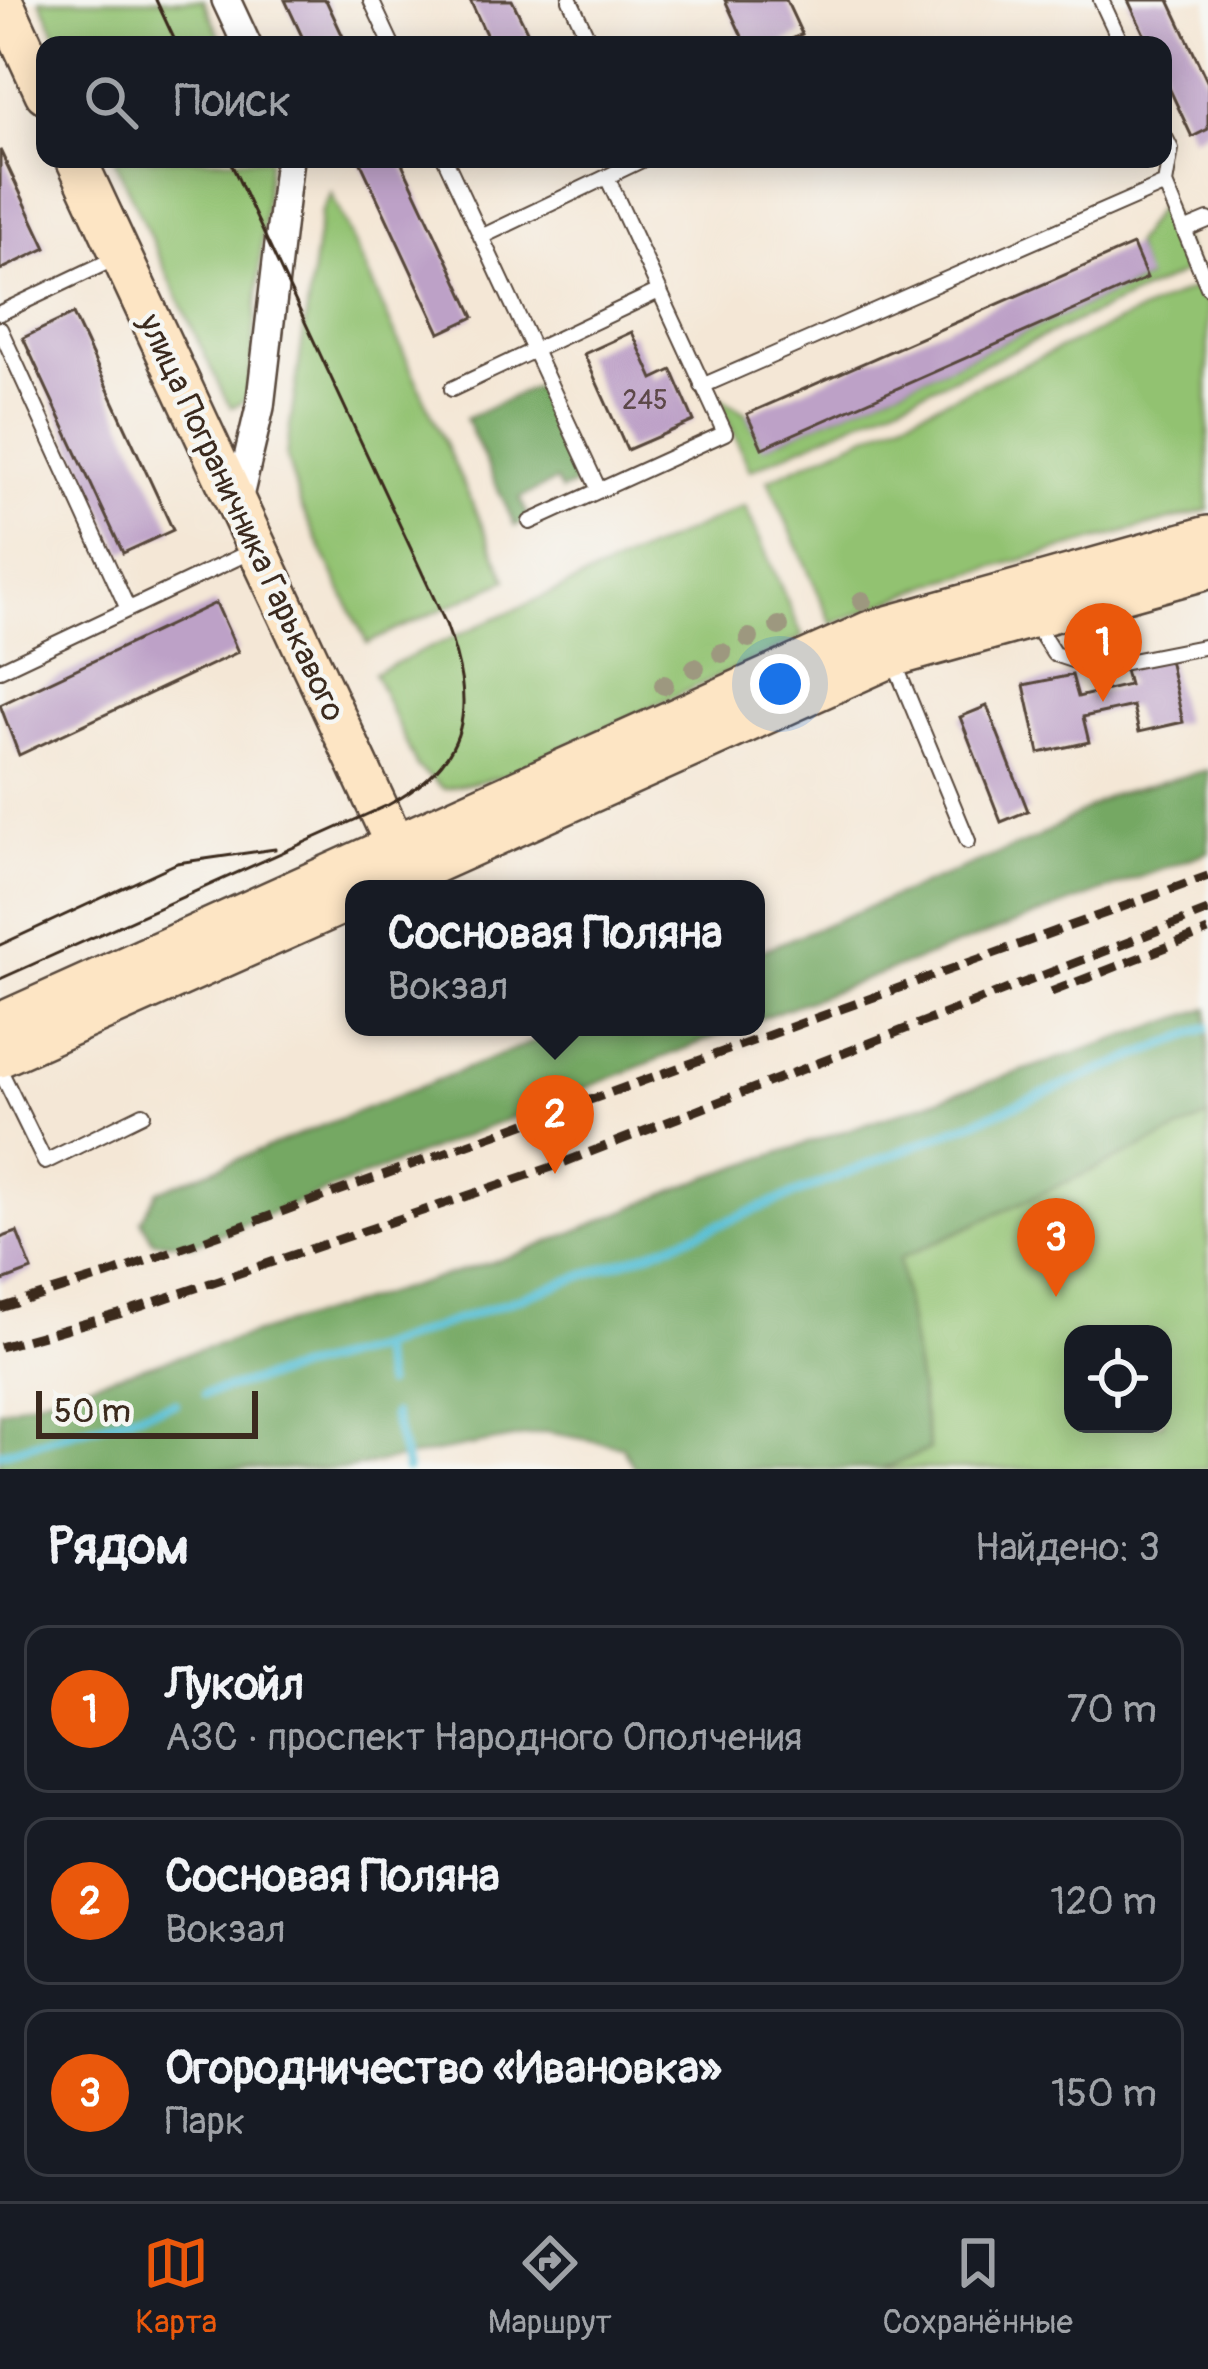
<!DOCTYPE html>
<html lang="ru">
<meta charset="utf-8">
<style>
:root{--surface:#171b24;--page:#20242c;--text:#f1f3f6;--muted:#9ea1a6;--line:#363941;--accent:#ea580c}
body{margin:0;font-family:Pangolin,sans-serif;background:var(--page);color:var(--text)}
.controls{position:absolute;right:36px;bottom:36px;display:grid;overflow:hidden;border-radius:24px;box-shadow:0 6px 30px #0003}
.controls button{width:108px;height:108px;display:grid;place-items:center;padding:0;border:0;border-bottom:3px solid var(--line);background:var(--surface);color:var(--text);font:60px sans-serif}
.scale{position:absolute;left:36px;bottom:30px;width:222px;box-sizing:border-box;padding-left:12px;border:6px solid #3b2a1e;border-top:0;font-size:33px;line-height:42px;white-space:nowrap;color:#3b2a1e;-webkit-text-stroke:9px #f6f6f2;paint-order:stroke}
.you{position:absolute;left:780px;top:684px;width:42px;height:42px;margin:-30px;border:9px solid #fff;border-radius:50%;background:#1a73e8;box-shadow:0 0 0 18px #1a73e833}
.badge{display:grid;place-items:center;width:78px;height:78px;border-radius:50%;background:var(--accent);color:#fff;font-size:39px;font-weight:700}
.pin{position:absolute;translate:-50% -99px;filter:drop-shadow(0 3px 6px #0008)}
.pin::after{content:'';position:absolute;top:63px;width:42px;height:36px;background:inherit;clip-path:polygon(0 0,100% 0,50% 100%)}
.popup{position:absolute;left:345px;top:880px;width:420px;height:156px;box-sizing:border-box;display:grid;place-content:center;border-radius:24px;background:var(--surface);filter:drop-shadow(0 3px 9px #0005);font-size:39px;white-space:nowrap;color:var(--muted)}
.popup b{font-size:45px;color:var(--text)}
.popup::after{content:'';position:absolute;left:50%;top:100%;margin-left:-24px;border:24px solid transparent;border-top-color:var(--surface)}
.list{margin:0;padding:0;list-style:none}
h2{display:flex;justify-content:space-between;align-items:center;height:156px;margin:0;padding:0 48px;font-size:51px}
h2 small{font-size:39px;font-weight:400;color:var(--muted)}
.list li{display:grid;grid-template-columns:78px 1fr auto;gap:36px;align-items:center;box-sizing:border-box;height:168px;margin:0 24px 24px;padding:0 24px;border:3px solid var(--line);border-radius:24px}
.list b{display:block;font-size:45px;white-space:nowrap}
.list p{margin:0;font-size:39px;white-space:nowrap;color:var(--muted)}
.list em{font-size:39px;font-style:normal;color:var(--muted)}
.icon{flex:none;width:66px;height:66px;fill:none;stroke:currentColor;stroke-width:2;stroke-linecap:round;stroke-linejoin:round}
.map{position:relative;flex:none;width:1208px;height:1469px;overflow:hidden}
.search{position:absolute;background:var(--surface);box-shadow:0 6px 30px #0003;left:36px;right:36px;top:36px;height:132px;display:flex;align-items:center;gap:30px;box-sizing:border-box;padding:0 42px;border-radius:24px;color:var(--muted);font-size:45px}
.sheet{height:732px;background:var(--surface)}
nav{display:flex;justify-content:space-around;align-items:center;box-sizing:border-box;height:168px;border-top:3px solid var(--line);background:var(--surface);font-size:33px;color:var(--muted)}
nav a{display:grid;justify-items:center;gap:6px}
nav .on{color:var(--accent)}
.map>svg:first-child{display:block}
.green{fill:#92c271;stroke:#667648;stroke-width:3;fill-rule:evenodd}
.forest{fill:#75a863;stroke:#586940;stroke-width:3}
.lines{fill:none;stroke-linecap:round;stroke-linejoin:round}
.stream{stroke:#59c0d6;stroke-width:9}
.building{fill:#bda1c7}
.lane-casing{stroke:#57463a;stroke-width:18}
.street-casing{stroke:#57463a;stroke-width:32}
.secondary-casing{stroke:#57463a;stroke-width:44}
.lane{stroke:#fff;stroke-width:14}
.street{stroke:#fff;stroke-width:27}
.secondary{stroke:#fde5c4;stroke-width:39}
.tram{stroke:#3b2a1e;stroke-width:3}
.rail{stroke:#3b2a1e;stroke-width:9;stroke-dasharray:18 9;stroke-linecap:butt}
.tree{fill:#9d987f}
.labels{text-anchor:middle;stroke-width:9;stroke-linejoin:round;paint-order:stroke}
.number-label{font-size:27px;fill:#5c4848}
.street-label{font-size:33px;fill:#3b2a1e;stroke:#f6f6f2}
</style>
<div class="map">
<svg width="1208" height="1469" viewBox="0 0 1208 1469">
<rect width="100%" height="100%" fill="#f6f6f2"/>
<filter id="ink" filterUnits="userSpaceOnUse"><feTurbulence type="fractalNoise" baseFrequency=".00833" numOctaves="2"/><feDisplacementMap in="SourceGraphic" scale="24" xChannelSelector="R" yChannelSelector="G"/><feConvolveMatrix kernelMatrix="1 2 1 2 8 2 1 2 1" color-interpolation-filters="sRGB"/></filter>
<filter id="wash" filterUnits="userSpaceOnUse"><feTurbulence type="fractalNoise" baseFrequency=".004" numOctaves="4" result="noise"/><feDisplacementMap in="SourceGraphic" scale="48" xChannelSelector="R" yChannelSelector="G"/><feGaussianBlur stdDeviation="2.7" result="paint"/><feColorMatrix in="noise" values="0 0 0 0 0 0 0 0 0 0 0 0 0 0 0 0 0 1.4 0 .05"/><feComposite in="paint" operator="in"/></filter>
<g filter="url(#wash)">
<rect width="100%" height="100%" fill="#f4e7d6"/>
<path class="green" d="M40,0H203L224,45H61Z
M114,159H269L249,390L243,402L231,407L223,394Z
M331,193L507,580L367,643L301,507L286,455L321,213Z
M1164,199L1194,268L750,470L717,396L747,414L763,447L1146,279L1133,245Z
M1198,286L1208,308V510L935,583L832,624L768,480Z
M745,506L803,637L501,777L444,789L417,767L374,673Z
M1208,1117V1469H882L929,1449L898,1259ZM1073,1334H1163V1424H1073Z"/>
<path class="forest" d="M536,386L581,482L561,491L556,481L520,498L529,519L515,526L466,419Z
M1208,770V852L756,1020V953L1035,839L1111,795Z
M1208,1008V1117L899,1259L929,1450L882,1469H635L622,1446L546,1432L345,1469H0V1410L525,1252L705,1178Z
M571,1027H739L194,1244L153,1241L141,1220L158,1191Z"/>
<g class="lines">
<path class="stream" d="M377,1348L386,1384
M205,1394L377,1348L656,1250L1206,1028
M393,1415L407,1469
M0,1453L175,1403"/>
</g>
<g id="blocks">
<path class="building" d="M285,0H326L347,45H306Z
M470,0H512L534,45H491Z
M725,0H786L802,34L779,45H746Z
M1128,0H1169L1208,83V129L1192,137L1163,75V45H1149Z
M0,150L46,248L0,270Z
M359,159H400L474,317L440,333Z
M1133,245L1147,278L762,448L747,414Z
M73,314L173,530L123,553L23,338Z
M632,332L653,379L672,370L694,421L627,450L584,354Z
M216,603L238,652L19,755L0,705Z
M1168,655L1183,722L1139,732L1133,706L1083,717L1089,742L1039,753L1024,685L1072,675L1078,697L1129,685L1124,666Z
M987,706L1028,811L1001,822L960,717Z
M17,1232L32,1270L0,1282V1238Z"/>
</g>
</g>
<g filter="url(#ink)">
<use href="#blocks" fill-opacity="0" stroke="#57463a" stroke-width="3"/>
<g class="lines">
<defs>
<path id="lane" d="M371,0L392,45
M570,0L591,45
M1101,0L1122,45
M445,159L599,490
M1165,184L1208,287
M1184,230L1208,220
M481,237L644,159
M0,313L120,256
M0,329L128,609
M702,386L1165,184L1171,149L1163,133
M452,389L659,291
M530,522L725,433L607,177
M1033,621L1054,654L1096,668L1208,646
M894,662L968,841
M0,670L256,549
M0,1070L45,1162L143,1114"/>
<path id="street" d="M226,0L247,45
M237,505L260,407L289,159"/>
<path id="secondary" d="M2,0L45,93
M76,159L407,870
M377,889L892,657L1208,569
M0,1023L870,631L1208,536
M0,1057L354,899"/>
</defs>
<use href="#lane" class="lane-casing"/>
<use href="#street" class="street-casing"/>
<use href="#secondary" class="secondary-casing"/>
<use href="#lane" class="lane"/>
<use href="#street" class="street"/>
<use href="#secondary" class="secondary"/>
<path class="tram" d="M156,0L177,45
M0,945L177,863L275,849
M0,979L388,805C472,761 476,706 446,624L229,159"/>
<path class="rail" d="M1051,992L1208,931
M0,1308L107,1275L1208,876
M0,1347L119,1314L552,1167L1208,911"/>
</g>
<g class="tree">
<circle cx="862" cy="601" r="10"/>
<circle cx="779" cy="626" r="10"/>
<circle cx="749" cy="638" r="10"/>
<circle cx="722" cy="653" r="10"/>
<circle cx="695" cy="668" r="10"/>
<circle cx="664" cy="685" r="10"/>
</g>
</g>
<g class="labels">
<g class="number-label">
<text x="645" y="409">245</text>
</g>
<g class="street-label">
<text transform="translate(243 517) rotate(65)" y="12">улица Пограничника Гарькавого</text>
</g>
</g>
</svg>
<div class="controls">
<button><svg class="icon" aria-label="locate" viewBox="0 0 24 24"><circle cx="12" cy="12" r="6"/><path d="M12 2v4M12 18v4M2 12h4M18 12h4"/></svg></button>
</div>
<div class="scale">50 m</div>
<div class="you"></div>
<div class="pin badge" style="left:1103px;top:702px">1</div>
<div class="pin badge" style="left:555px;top:1174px">2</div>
<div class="popup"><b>Сосновая Поляна</b>Вокзал</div>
<div class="pin badge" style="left:1056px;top:1297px">3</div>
<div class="search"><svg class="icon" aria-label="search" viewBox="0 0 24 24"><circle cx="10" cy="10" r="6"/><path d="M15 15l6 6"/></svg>Поиск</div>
</div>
<section class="sheet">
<h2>Рядом<small>Найдено: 3</small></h2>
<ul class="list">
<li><span class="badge">1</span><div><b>Лукойл</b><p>АЗС · проспект Народного Ополчения</p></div><em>70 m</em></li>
<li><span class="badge">2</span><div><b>Сосновая Поляна</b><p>Вокзал</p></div><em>120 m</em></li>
<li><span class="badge">3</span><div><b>Огородничество «Ивановка»</b><p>Парк</p></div><em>150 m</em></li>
</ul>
</section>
<nav>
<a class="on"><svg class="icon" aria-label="map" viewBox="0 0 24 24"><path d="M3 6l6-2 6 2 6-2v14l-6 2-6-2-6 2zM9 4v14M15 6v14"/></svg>Карта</a>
<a><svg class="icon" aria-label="directions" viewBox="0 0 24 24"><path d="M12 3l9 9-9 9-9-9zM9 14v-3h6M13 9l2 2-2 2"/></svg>Маршрут</a>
<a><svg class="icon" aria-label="saved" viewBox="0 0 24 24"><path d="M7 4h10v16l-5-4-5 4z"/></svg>Сохранённые</a>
</nav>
